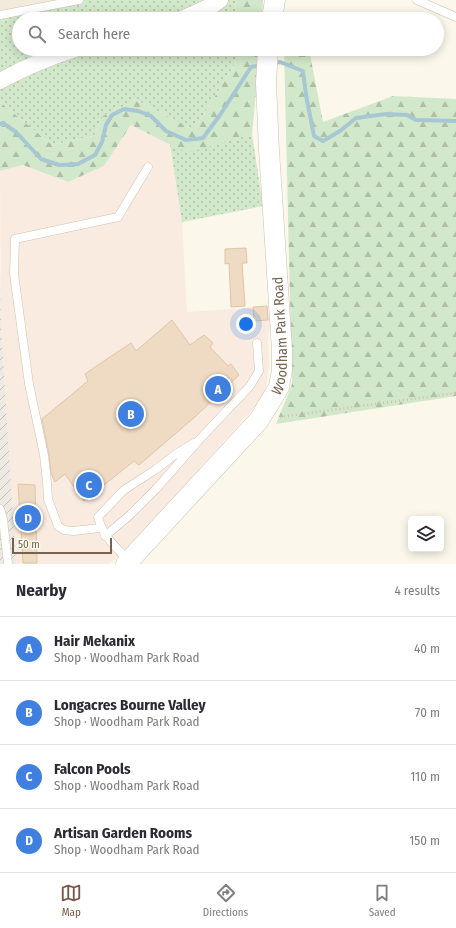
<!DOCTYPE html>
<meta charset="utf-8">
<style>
:root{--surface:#fff;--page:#f2f2f3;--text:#2b2b33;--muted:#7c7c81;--line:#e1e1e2;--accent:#7a5545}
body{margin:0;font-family:"Fira Sans Condensed",sans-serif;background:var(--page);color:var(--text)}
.controls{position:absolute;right:12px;bottom:12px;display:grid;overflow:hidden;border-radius:6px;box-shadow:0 2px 10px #0003}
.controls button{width:36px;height:36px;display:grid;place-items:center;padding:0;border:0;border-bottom:1px solid var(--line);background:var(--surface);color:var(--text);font:20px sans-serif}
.scale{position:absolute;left:12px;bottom:10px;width:100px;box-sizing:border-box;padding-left:4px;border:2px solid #75624f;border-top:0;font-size:11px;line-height:14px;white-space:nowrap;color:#75624f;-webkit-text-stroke:3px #fefbf1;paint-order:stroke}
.you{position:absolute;left:246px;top:324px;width:14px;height:14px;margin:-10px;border:3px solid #fff;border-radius:50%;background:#1a73e8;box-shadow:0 0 0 6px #1a73e833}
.badge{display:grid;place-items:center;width:26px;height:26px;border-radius:50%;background:var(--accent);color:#fff;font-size:13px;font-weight:700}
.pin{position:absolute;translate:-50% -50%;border:2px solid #fff;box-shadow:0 1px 4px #0006}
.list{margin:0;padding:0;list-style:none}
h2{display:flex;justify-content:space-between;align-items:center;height:52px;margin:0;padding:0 16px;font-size:17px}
h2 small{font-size:13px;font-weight:400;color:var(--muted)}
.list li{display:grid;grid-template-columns:26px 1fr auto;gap:12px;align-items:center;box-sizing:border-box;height:64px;padding:0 16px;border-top:1px solid var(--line)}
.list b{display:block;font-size:15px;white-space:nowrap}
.list p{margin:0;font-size:13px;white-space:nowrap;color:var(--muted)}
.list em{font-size:13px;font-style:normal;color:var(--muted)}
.icon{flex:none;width:22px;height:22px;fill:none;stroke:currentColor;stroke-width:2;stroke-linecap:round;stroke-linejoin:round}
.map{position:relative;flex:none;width:456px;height:564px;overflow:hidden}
.search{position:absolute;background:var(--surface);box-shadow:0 2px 10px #0003;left:12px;right:12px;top:12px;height:44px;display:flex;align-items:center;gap:10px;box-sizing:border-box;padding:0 14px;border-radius:22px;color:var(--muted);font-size:15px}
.sheet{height:308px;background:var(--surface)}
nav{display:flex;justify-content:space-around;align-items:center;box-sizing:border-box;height:56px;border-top:1px solid var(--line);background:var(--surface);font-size:11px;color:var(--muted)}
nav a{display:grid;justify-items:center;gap:2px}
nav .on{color:var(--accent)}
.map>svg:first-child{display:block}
.residential{fill:#f2eada}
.commercial{fill:#faebe0}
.industrial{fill:url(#industrial-furrows)}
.grass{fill:url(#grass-dots)}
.forest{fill:url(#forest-firs)}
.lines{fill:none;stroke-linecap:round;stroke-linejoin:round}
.stream{stroke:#a7c7d5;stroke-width:4}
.building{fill:#efdbc4;stroke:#e0c4a6}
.service-casing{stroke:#cdc1b1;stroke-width:9}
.minor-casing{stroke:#cdc1b1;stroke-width:17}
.tertiary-casing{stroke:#cdc1b1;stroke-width:21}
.path{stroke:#d4bfa7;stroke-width:2.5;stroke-dasharray:1 3;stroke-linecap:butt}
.service{stroke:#fff;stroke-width:8}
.minor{stroke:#fff;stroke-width:16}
.tertiary{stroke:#fff;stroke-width:20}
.labels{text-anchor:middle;stroke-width:3.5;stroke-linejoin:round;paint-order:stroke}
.street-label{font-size:14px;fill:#75624f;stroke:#fefbf1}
</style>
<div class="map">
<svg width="456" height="564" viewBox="0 0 456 564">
<defs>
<pattern id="industrial-furrows" width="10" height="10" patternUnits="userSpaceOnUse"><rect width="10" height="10" fill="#ede9e3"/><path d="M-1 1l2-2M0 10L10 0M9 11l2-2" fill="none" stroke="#c5c0ba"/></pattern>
<pattern id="grass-dots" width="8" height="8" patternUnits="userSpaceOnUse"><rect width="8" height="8" fill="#d2e8ca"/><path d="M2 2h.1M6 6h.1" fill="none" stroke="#afbfa6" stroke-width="1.8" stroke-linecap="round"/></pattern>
<pattern id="forest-firs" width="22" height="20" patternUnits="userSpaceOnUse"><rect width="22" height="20" fill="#d2e8ca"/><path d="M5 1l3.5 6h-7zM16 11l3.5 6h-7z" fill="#afbfa6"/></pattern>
</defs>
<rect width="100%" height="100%" fill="#fbf7eb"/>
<path class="residential" d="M0,0H74L0,19Z"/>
<path class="commercial" d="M131,125L170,144L182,222L187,312L273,306L268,340L269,362L267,383L261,400L134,542L109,564H16L1,326L0,171L23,165L68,182L104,166Z"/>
<path class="industrial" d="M0,270L1,326L16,564H0Z"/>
<path class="grass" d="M73,0H235L237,19H19V49H240V56L194,130L136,100L103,116L94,136L52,145L0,102V15Z
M252,134L263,206L182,222L170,144L187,152Z"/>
<path class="forest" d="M235,0H263L262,19H237Z
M240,49H260L252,134L187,153L131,125L104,166L68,182L23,165L0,171V102L52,145L94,136L103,116L136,100L194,130L240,56Z
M284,49H309L323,122L393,96L456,99V396L276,424L292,384Z"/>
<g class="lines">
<path class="stream" d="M273,63L280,62L303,71L306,95L314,136L323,141L340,131L356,118L386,114L407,115L416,120L456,121
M0,124L3,123L16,132L41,159L59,165L78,164L95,155L102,142L106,125L112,115L124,109L138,111L151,116L166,131L186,140L203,138L220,115L251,67L262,65"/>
</g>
<path class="building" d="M246,248L247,263H242L245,306L231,307L229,263L225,264V249Z
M267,306L268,320L254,321L253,307Z
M172,320L190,345L204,335L213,343L210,347L228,366L231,364L239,375L196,416L139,465L134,461L84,501L65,474L55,482L51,473L49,454L42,419L88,381L85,374L95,367L131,343L136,351Z
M18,484L35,485L37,563H23Z"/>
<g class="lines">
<defs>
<path id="service" d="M417,0L456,17
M0,15L79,0
M0,509L3,519L8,564
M100,528L73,531L64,530L58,526L48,499L47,482L44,455L29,384L14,274L15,239L118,217L148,167
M105,536L130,515L156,489L199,440L250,386L259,371L257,343
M129,561C115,546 103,537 98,517L124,490L155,470L176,454L194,443"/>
<path id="minor" d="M182,19L213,5L220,0
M0,81C24,68 49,57 75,49"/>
<g id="tertiary">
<path d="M272,19L275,0"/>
<path id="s1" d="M126,564L259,420L279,387L282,370V350L269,150L266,83L268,49"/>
</g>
</defs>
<use href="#service" class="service-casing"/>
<use href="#minor" class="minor-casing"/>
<use href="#tertiary" class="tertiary-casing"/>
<path class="path" d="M280,417L456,393"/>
<use href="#service" class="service"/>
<use href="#minor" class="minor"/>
<use href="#tertiary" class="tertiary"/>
</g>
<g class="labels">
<g class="street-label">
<text dy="5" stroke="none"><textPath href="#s1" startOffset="286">Woodham Park Road</textPath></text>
</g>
</g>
</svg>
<div class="controls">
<button><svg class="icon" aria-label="layers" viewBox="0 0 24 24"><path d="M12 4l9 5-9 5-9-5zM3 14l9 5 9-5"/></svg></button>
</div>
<div class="scale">50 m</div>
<div class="you"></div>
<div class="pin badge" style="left:218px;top:389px;background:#3f7fe0">A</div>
<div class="pin badge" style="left:131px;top:414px;background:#3f7fe0">B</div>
<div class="pin badge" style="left:89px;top:485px;background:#3f7fe0">C</div>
<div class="pin badge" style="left:28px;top:518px;background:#3f7fe0">D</div>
<div class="search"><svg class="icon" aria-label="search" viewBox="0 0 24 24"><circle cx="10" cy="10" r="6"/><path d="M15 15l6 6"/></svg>Search here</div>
</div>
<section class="sheet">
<h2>Nearby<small>4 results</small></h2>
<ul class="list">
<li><span class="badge" style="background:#3f7fe0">A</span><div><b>Hair Mekanix</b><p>Shop · Woodham Park Road</p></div><em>40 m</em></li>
<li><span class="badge" style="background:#3f7fe0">B</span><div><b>Longacres Bourne Valley</b><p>Shop · Woodham Park Road</p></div><em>70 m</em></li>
<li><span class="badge" style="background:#3f7fe0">C</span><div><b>Falcon Pools</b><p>Shop · Woodham Park Road</p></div><em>110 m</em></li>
<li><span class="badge" style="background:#3f7fe0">D</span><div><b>Artisan Garden Rooms</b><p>Shop · Woodham Park Road</p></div><em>150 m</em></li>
</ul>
</section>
<nav>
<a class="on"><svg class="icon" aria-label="map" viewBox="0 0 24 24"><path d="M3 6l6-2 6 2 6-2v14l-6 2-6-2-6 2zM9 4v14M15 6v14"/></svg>Map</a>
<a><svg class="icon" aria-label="directions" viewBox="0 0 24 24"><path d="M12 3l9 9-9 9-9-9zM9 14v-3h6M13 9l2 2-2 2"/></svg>Directions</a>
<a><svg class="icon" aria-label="saved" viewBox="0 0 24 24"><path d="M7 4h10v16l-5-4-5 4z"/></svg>Saved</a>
</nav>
